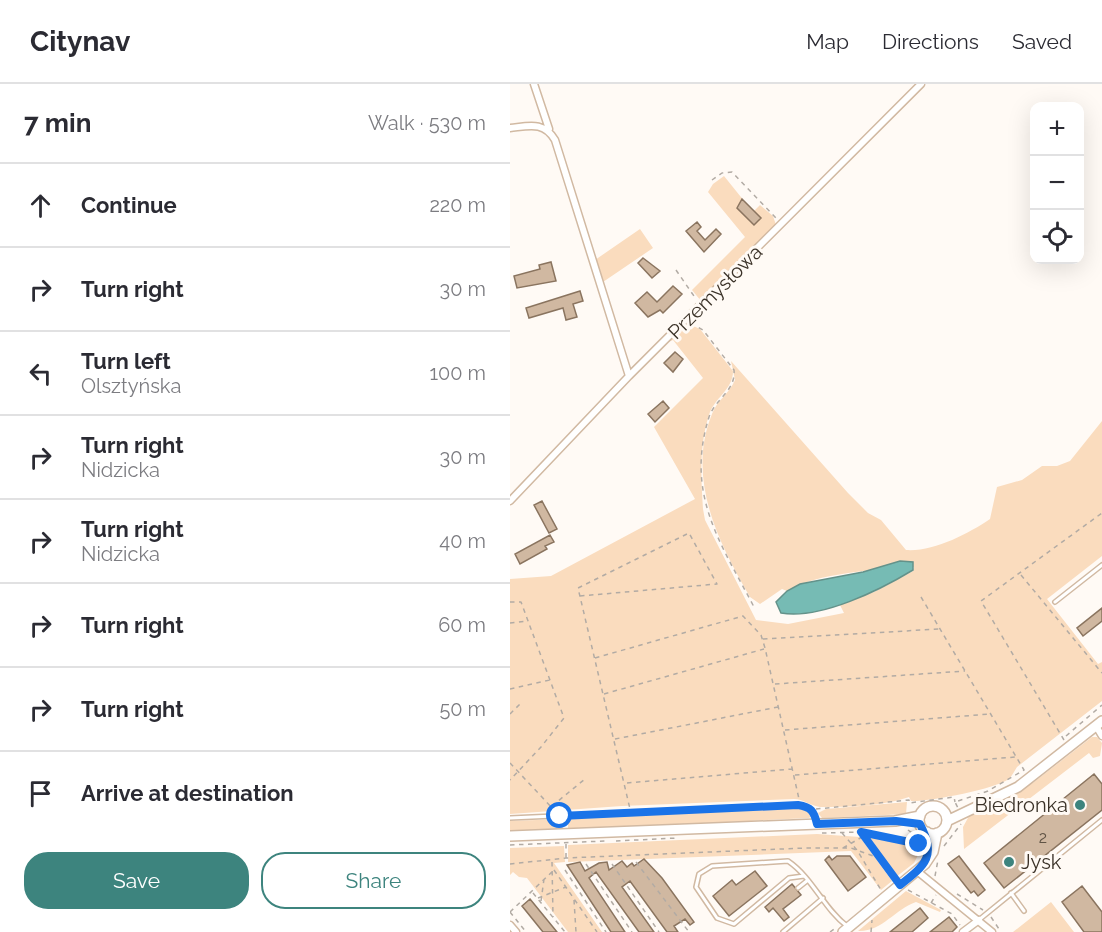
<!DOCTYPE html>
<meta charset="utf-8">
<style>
:root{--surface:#fff;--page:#f2f2f3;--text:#2b2b33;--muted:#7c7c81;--line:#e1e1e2;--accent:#3d847e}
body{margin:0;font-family:Raleway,sans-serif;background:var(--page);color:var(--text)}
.controls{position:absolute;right:18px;top:18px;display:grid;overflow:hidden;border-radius:12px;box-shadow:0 6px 24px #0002}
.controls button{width:54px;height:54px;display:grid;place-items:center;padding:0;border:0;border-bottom:2px solid var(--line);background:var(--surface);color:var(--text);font:30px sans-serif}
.stop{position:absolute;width:18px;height:18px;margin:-14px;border:4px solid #1a73e8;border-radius:50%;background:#fff}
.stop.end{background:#1a73e8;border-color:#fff;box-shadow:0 2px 6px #0008}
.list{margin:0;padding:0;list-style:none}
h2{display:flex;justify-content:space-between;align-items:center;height:78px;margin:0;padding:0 24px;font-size:26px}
h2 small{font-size:20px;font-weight:400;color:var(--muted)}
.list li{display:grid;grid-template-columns:39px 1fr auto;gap:18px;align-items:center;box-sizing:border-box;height:84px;padding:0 24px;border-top:2px solid var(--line)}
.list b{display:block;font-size:22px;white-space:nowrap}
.list p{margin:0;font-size:20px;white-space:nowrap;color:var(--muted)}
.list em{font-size:20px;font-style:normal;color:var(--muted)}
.actions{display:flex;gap:12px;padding:18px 24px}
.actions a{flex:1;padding:14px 0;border:2px solid var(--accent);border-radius:24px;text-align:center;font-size:21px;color:var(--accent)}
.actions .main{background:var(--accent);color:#fff}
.icon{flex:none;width:33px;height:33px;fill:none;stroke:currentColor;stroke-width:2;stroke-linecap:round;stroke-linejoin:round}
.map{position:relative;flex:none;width:592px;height:848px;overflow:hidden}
header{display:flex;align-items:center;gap:36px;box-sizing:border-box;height:84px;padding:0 30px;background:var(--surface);border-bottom:2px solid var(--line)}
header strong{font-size:28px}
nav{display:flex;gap:33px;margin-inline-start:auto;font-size:21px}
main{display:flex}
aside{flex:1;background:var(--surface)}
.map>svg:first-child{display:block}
.green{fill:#fadcbe}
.water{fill:#76bbb4;stroke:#64928a;stroke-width:1.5}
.building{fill:#d0b8a1;stroke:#8a745f;stroke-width:1.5}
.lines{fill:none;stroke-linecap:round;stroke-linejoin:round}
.lane-casing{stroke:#d1b9a2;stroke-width:6}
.street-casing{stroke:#d1b9a2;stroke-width:9}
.secondary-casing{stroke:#d1b9a2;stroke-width:12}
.path{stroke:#b2aba4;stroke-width:1.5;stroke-dasharray:4.5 4.5;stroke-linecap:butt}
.lane{stroke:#fff;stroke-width:3}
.street{stroke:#fff;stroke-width:6}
.secondary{stroke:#fff;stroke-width:9}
.route{stroke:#1a73e8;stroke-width:8}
.poi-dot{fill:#3d847e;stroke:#fffaf5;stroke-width:2}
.labels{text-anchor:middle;stroke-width:6;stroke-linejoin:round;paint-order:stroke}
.number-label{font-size:16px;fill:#605446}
.street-label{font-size:20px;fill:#3b3228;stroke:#fffaf5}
.poi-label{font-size:20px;fill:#3b3228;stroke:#fffaf5;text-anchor:end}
</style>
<header>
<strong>Citynav</strong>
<nav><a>Map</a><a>Directions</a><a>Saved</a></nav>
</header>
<main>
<aside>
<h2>7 min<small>Walk · 530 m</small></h2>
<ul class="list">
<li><svg class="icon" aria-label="ahead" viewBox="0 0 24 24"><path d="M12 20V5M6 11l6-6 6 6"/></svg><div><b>Continue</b></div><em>220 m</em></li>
<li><svg class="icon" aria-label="right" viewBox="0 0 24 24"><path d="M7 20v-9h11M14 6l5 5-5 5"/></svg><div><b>Turn right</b></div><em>30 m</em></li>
<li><svg class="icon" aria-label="left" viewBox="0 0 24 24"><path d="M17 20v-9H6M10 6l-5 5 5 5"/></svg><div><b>Turn left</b><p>Olsztyńska</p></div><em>100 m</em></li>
<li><svg class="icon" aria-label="right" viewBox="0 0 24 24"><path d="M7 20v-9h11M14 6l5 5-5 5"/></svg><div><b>Turn right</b><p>Nidzicka</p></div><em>30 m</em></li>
<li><svg class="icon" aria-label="right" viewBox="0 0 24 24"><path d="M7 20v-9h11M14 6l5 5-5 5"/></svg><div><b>Turn right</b><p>Nidzicka</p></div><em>40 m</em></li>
<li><svg class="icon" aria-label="right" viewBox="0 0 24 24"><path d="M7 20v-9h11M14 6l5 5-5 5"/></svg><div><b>Turn right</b></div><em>60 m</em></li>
<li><svg class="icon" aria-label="right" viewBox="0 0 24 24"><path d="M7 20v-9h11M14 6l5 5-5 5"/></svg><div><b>Turn right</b></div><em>50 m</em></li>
<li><svg class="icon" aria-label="arrive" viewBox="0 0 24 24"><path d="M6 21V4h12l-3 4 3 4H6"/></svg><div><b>Arrive at destination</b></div></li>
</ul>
<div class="actions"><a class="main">Save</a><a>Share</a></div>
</aside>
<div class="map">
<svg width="592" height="848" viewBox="0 0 592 848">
<rect width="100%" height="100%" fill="#fffaf5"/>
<path class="green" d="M214,92L243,128L250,121L263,132L266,141L191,217L182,206L235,153L198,108L203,100Z
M130,145L143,164L93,198L85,176Z
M179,240L190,245L223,287C223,306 204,314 199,331C189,362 191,393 193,425L195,436L246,536L278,540L334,529L329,519L364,508L403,487L404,483C370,485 305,489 277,507L272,505L250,520L240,513C208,458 176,394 202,330C207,316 220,309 225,296L221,277L338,409L358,429L371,436L396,466C423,468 458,450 480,435L487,403L512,396L532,382H547L560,377L592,337V472L537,515L588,580L592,578V617L507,683C505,686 502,692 499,695C485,705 418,718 401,717L399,713C374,722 338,723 310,723C301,722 293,715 284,715L112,722L0,730V495L41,492L185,415L144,343L193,294L163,256L156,259L174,242Z
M582,653H587L592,659L590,672L583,674L579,669L454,765L453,743L459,732L524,698Z
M397,718L396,730L312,734L308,729L316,725Z
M263,724H293L303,731L299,734L58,746V734Z
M53,735V745L0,748V737Z
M307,750L350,753L382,797L371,806L341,767L58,778V761Z
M355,751L408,762L409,769L404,779L386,793Z
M54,762L55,778L44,779L92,848H58L17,794L9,793L3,788L0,791V764Z
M396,807L431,826L430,828L406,818C385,825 372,848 348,847Z
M541,818L564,848H503Z"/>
<path class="water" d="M390,477L403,478V486C370,506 310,536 271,529L266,518L277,507L290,500L353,488Z"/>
<path class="building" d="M232,115L251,134L244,141L227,124Z
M187,138L191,143L187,147L195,156L206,145L211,150L194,168L176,147Z
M133,174L150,187L142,194L128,179Z
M41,178L46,197L7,204L4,192L30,185L29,181Z
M163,202L172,210L153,229L150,226L138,233L125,219L137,208L147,218Z
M70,207L73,217L63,220L67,233L56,236L53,224L19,234L16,224Z
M165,268L173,275L163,288L154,279Z
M153,317L159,324L145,338L138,330Z
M32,417L47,445L39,449L24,421Z
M40,451L44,458L35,462L37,465L10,480L5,470Z
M592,524V537L573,552L567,544Z
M584,690L592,700V726L494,804L474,779Z
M319,772L322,776L327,772H340L356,793L338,807L315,776Z
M449,772L475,806L468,812L464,807L461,809L438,780Z
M134,775L152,794L184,838L180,841L175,835L164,842L168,848H157L120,797L112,803L144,848H129L86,788L79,794L115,848H101L57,781L70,778L75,787L89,779L97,778L99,786L112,777L117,783L122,779L124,782Z
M245,787L257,802L219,832L203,812L222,796L226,801Z
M282,800L291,811L273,825L279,833L274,837L263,824L259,828L255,823Z
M572,802L592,828V848H574L552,818Z
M20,815L47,848H33L12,822Z
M410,824L418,834L402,848H380Z
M439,833L447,843L442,848H420Z"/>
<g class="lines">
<defs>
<path id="lane" d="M545,518L592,481
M0,734L287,721C300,723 303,726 307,738
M294,792L279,794L224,840L207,834L186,803L189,790L202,782L278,777C303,794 314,825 337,842
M288,804L298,796
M501,809L514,827
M470,835L592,736
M273,848L313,814"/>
<path id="street" d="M24,0L39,45
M0,44C19,42 34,37 45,56L119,292
M0,417L119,292L411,0
M586,642L592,652
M407,787L482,848
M0,841L6,848
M453,848L469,836"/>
<path id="secondary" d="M409 736a14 14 0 1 1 28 0a14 14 0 1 1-28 0Z
M437,737L508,703L592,637
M417,748L419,772
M0,752L385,737L410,732
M333,848L415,780L423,768L427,749"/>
</defs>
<use href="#lane" class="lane-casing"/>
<use href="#street" class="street-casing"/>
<use href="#secondary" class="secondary-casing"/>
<path class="path" d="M202,96L212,89L222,88L266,134
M166,186L186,215
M181,239L193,246L224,286C226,307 205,315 199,333C175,410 210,458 244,523
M511,491L592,589
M70,512L207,500L179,449L68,504L120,725
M411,513L514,686L478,707L445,718L448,724
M0,518H11L54,634L31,663L0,696
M0,539L17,537
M253,555L430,545
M85,574L233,532L251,551L255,564L289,715
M265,600L455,587
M0,605L40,596
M94,610L254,565
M0,630L12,618
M275,646L480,630
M556,652L592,621
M105,655L268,623
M554,656L471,517L592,429
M0,679L45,727
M285,691L505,673
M117,699L282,685
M42,722L75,695
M306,725L399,716V719L444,713L445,718
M398,746L409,754
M312,749L351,748L411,761
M332,749L347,766L371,806
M351,749L384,794
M106,757L167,754
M56,760V774
M0,761L95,757
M434,762L451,740
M333,764L352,753
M42,778L43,833
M126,778L179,848
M0,780L56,774L295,764H341L369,774
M76,780L122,848
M102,780L149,848
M44,786L87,848
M55,786L96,848
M425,792L428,776
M398,806L442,830L450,841
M23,809L55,848
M447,810L473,826
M28,814L56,803
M64,816L66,848
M31,817L34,795
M421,819L426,811
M0,828L45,785
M0,828L16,848
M481,833L491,848
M320,848L327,843
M361,848L362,836"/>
<use href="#lane" class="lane"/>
<use href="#street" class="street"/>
<use href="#secondary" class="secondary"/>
</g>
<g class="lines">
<path class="route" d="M50,732L288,721C301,723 304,727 307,740L386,737L410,740C426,772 417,780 390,801L351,748L409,760"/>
</g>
<g class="poi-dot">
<circle cx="570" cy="721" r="6"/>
<circle cx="499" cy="778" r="6"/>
</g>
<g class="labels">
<g class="number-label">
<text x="533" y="759">2</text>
</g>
<g class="street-label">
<text transform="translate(205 208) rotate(-45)" y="7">Przemysłowa</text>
</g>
<g class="poi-label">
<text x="558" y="728">Biedronka</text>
<text x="511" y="785" text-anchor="start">Jysk</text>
</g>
</g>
</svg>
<div class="controls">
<button>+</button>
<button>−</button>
<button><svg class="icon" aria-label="locate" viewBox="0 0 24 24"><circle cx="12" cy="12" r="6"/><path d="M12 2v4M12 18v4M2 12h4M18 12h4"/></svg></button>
</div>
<div class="stop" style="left:50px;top:732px"></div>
<div class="stop end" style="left:409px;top:760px"></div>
</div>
</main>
